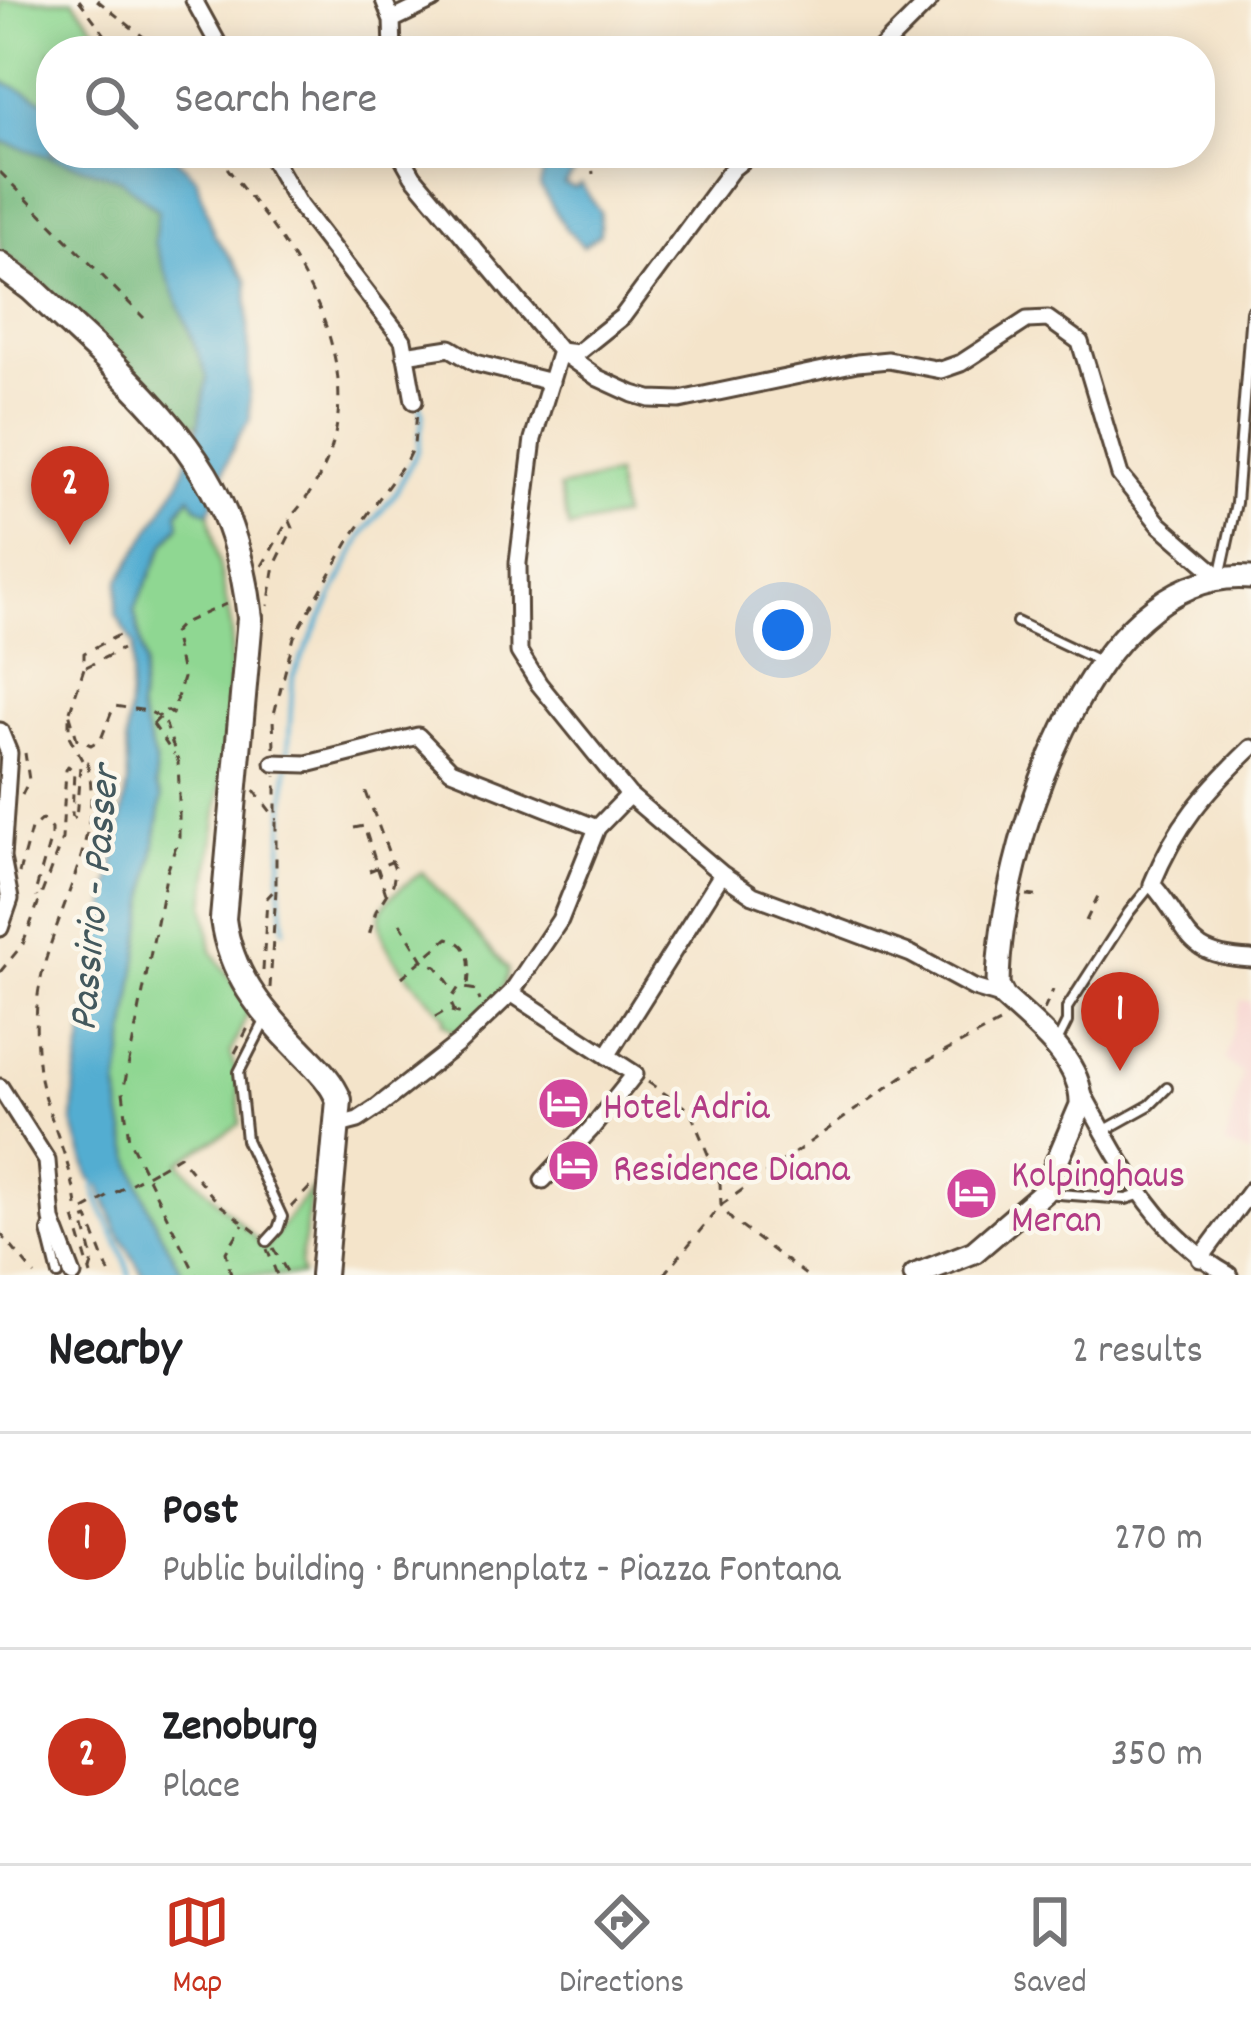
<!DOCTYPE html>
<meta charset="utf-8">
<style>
:root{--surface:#fff;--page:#f2f2f2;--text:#202124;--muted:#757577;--line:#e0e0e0;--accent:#c8321e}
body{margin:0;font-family:Dekko,sans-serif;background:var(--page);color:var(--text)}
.you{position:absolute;left:783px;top:630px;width:42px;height:42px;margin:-30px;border:9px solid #fff;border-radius:50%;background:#1a73e8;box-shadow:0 0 0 18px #1a73e833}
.badge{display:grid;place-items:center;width:78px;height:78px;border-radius:50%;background:var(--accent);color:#fff;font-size:39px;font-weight:700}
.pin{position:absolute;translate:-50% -99px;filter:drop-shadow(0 3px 6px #0008)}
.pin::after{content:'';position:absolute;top:63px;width:42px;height:36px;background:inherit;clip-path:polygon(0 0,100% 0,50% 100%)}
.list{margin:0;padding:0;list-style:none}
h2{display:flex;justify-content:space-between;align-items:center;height:156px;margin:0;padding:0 48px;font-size:51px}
h2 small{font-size:39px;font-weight:400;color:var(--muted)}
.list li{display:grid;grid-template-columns:78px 1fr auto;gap:36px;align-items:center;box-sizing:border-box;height:216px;padding:0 48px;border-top:3px solid var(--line)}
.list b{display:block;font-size:45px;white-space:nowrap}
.list p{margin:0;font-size:39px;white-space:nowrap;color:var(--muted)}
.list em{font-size:39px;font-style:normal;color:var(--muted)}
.icon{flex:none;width:66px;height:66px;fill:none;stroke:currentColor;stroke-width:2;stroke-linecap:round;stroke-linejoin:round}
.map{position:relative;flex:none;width:1251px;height:1275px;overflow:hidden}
.search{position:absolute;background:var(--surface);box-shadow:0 6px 30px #0003;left:36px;right:36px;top:36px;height:132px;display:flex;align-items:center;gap:30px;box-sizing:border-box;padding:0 42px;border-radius:48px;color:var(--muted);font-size:45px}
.sheet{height:588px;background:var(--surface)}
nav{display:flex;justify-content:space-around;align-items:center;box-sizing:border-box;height:168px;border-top:3px solid var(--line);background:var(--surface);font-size:33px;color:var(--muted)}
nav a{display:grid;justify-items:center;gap:6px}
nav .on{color:var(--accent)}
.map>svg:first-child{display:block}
.built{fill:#f7d0cd}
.green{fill:#8fd792;stroke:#658058;stroke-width:3}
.forest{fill:#73b87c;stroke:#57714d;stroke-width:3}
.water{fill:#53add1;stroke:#476c78;stroke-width:3}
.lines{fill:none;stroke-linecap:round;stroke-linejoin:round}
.stream{stroke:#53add1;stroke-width:4.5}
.lane-casing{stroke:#574638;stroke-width:14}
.street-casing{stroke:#574638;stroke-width:21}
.secondary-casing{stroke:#574638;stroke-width:27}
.primary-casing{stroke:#574638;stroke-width:30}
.path{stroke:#574638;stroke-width:3;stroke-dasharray:9 9;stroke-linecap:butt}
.lane{stroke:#fff;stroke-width:8}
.street{stroke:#fff;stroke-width:15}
.secondary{stroke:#fff;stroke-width:21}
.primary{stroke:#fff;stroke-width:24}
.primary-bridge-casing{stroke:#574638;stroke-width:30;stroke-linecap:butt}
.path-bridge{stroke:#574638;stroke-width:3;stroke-dasharray:9 9;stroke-linecap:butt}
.primary-bridge{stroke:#fff;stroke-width:24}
.labels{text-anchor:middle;stroke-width:9;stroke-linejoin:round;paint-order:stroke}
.hotel-label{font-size:39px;fill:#b23c85;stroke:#fbf7ec;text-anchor:start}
.water-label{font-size:42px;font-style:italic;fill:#43585d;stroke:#fbf7ec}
</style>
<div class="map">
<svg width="1251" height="1275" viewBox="0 0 1251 1275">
<rect width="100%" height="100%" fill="#fbf7ec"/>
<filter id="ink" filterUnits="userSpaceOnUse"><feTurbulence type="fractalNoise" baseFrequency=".00833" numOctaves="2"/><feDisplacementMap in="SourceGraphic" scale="24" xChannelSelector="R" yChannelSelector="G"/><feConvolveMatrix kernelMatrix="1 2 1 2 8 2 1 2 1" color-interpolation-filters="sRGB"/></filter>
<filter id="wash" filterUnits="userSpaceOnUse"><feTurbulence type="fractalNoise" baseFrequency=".004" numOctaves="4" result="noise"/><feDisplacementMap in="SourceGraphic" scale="48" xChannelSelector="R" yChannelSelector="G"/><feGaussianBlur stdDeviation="2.7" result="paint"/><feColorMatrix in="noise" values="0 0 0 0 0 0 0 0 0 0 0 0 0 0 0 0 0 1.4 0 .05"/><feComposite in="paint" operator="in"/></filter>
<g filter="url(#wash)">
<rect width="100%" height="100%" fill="#f4e4ca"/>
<path class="built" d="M1241,1000L1251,1002V1154L1225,1145L1242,1074L1225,1060Z"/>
<path class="green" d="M0,0H73L113,51H51V104L0,80Z
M615,475L622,516L569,528L559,488Z
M191,495L196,506L209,512L232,631L228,727L205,904L212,951L250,1008L230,1054L238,1077L240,1124L179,1162L265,1248L312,1188L300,1265L302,1275H184C148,1216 125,1158 118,1088L156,786L155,761L139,710L145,664L134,610L165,544L180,525L178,512Z
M422,872L508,969C508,994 476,1016 455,1033L443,1022L445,1017C428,994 360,938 385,904C393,892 410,882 422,872Z"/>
<path class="forest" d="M0,141L121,179L158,211L154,242L208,377L198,427C168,407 148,382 122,356C84,319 44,283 0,251Z"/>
<path class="water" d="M0,80L51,104V153H170L196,177L215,236L247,280L250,420C231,441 221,484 209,512L196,506L190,496L178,512L180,524L165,544L134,610L145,664L139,710L155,761L156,786L162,798L118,1088C125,1158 148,1216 184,1275H143L118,1232L99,1185L90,1178L73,1123L75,1084L128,783L126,740L134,645L116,614L119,581L180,481L198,427L207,377L154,242L158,210L120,179L0,141Z
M520,153H567L573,173L564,184L574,188L581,184L600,212V234L583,246L566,229L540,186L544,169Z"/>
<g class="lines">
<path class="stream" d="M284,929L280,881L293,676L363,534L395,494L418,450L423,415L419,400
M98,1178L94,1187C102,1218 122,1244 130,1275"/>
</g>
</g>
<g filter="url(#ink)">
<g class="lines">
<defs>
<path id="lane" d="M1220,577L1236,503L1251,311
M1017,622L1097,660
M264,1023L239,1072L246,1140L282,1217L278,1229L267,1241
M1058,1040L1067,1022V1008L1129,912L1151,885
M1105,1130L1150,1105L1167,1088
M1045,1193L1126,1199L1139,1195
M51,1221L47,1231L58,1275"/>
<path id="street" d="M194,0L222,51
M384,0L392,20L393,51
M392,20L433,0
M879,51L930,0
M269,153L299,205L403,340L414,401
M400,153L413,176L560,351L598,378L633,394L650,399L680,400L857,363L888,360L941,370L961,363L1027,320L1048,319L1080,342L1120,475L1160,525L1220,577
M560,351L533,439L518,563L519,652L539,684L629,795L722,874L753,895L911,954L974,988L1004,997
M560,351L577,353L623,316L732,169L752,153
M405,355L450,348L475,363L551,382
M0,731L9,753L2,858L10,899L0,928
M1251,748C1205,792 1176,825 1152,884C1193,930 1180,955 1251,959
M274,763L307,764L418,736L451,770L597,828
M511,993L635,1074L591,1129L543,1180
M607,1056L722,874
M0,1087L47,1161L52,1220L73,1275
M1083,1094C1122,1165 1155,1233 1229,1275
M339,1125L358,1120L376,1108L459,1043L511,993L560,920L597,828L629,795
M1200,1259L1251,1190"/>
<path id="secondary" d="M915,1275L974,1252L1044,1192L1081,1105C1083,1061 1033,1024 1004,997L998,985C999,857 1088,563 1251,578"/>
<path id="primary" d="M0,265L32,289L108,360
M250,618L223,919C230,973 260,1010 298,1048C314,1065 330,1078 339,1100L323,1275"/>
</defs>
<use href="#lane" class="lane-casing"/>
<use href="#street" class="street-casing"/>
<use href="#secondary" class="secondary-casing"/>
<use href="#primary" class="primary-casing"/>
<path class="path" d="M79,0L117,51
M97,0L161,51
M217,153C237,184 263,211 283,242C342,331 369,433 289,519L293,528L275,565L268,606
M591,153L593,174
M0,172L144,318
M262,566L289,519
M86,667L122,649
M167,710L172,714L183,678L173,633L181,624L226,604
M70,711L84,668V653L119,635
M153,724L174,755
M274,748L273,718L294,637L352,536L406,461L414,445L417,412
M82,760L69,736V712L77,739L91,745L101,739L114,706L148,711L164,719L178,761L179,786V837L167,872L123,1092L129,1140L196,1275
M254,790L277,820
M366,792L395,870L393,884L376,911L368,939
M22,795L29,780L25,753
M354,828L364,826L386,894
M369,871L391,862
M19,873L31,829L42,819L51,829V837L35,893L37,897
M1027,895L1043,897
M1086,921L1098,896
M400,923L423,960L437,967L453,989
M263,971L267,898L276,888V776
M0,972L23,944L62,839L66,770L68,766L74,771L72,815L76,820L80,766L87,762C108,842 43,926 37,1005C35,1026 37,1068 42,1088C54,1131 73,1168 78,1213
M402,977L448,938C473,945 470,964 468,986
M270,988L276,890
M1044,1010L1053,990
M455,1012L450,1001L459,987L476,990L480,1001
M435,1017L447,1010L466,1015
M235,1053L250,1024
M648,1082L690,1111L720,1183L721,1205L732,1220L806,1275
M157,1169L179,1156L219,1204L257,1233
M291,1207L314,1183
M74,1218L91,1275
M0,1233L35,1275
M273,1248L289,1275
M267,1249L277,1275
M90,1271L93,1260L83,1220L88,1218L110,1275
M231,1275L226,1252L243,1225
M664,1275L721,1205L916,1067L1001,1022"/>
<use href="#lane" class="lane"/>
<use href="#street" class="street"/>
<use href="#secondary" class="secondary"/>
<use href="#primary" class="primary"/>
<defs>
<path id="primary-bridge" d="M108,360C190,441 237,499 250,618"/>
</defs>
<use href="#primary-bridge" class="primary-bridge-casing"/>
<path class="path-bridge" d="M153,724L167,710
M84,1210L157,1169"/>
<use href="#primary-bridge" class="primary-bridge"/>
</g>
</g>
<defs>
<symbol id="hotel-disc" viewBox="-11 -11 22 22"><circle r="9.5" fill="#d1479c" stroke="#fbf7ec"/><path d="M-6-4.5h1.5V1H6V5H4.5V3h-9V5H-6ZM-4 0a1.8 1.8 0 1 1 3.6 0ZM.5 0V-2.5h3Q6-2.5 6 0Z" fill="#fff"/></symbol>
</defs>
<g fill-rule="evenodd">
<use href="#hotel-disc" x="534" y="1074" width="59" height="59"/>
<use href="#hotel-disc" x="544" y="1136" width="59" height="59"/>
<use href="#hotel-disc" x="942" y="1164" width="59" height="59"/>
</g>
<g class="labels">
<g class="hotel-label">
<text x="603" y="1118">Hotel Adria</text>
<text x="613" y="1180">Residence Diana</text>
<text x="1011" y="1186">Kolpinghaus<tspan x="1011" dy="45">Meran</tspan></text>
</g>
<g class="water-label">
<text transform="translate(91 898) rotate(-85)" y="15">Passirio - Passer</text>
</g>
</g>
</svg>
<div class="you"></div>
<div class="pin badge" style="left:1120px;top:1071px">1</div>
<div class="pin badge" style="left:70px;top:545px">2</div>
<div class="search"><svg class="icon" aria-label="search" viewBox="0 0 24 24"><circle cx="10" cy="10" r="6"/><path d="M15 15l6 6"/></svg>Search here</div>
</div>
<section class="sheet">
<h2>Nearby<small>2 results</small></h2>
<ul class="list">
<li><span class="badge">1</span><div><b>Post</b><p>Public building · Brunnenplatz - Piazza Fontana</p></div><em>270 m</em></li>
<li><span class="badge">2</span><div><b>Zenoburg</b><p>Place</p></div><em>350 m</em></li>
</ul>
</section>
<nav>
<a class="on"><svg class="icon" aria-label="map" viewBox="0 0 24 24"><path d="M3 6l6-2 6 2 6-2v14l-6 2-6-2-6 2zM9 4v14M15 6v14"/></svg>Map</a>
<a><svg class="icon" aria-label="directions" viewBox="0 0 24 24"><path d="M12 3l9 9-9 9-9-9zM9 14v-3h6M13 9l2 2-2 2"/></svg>Directions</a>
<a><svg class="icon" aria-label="saved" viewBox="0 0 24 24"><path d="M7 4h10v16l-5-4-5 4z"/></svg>Saved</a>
</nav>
